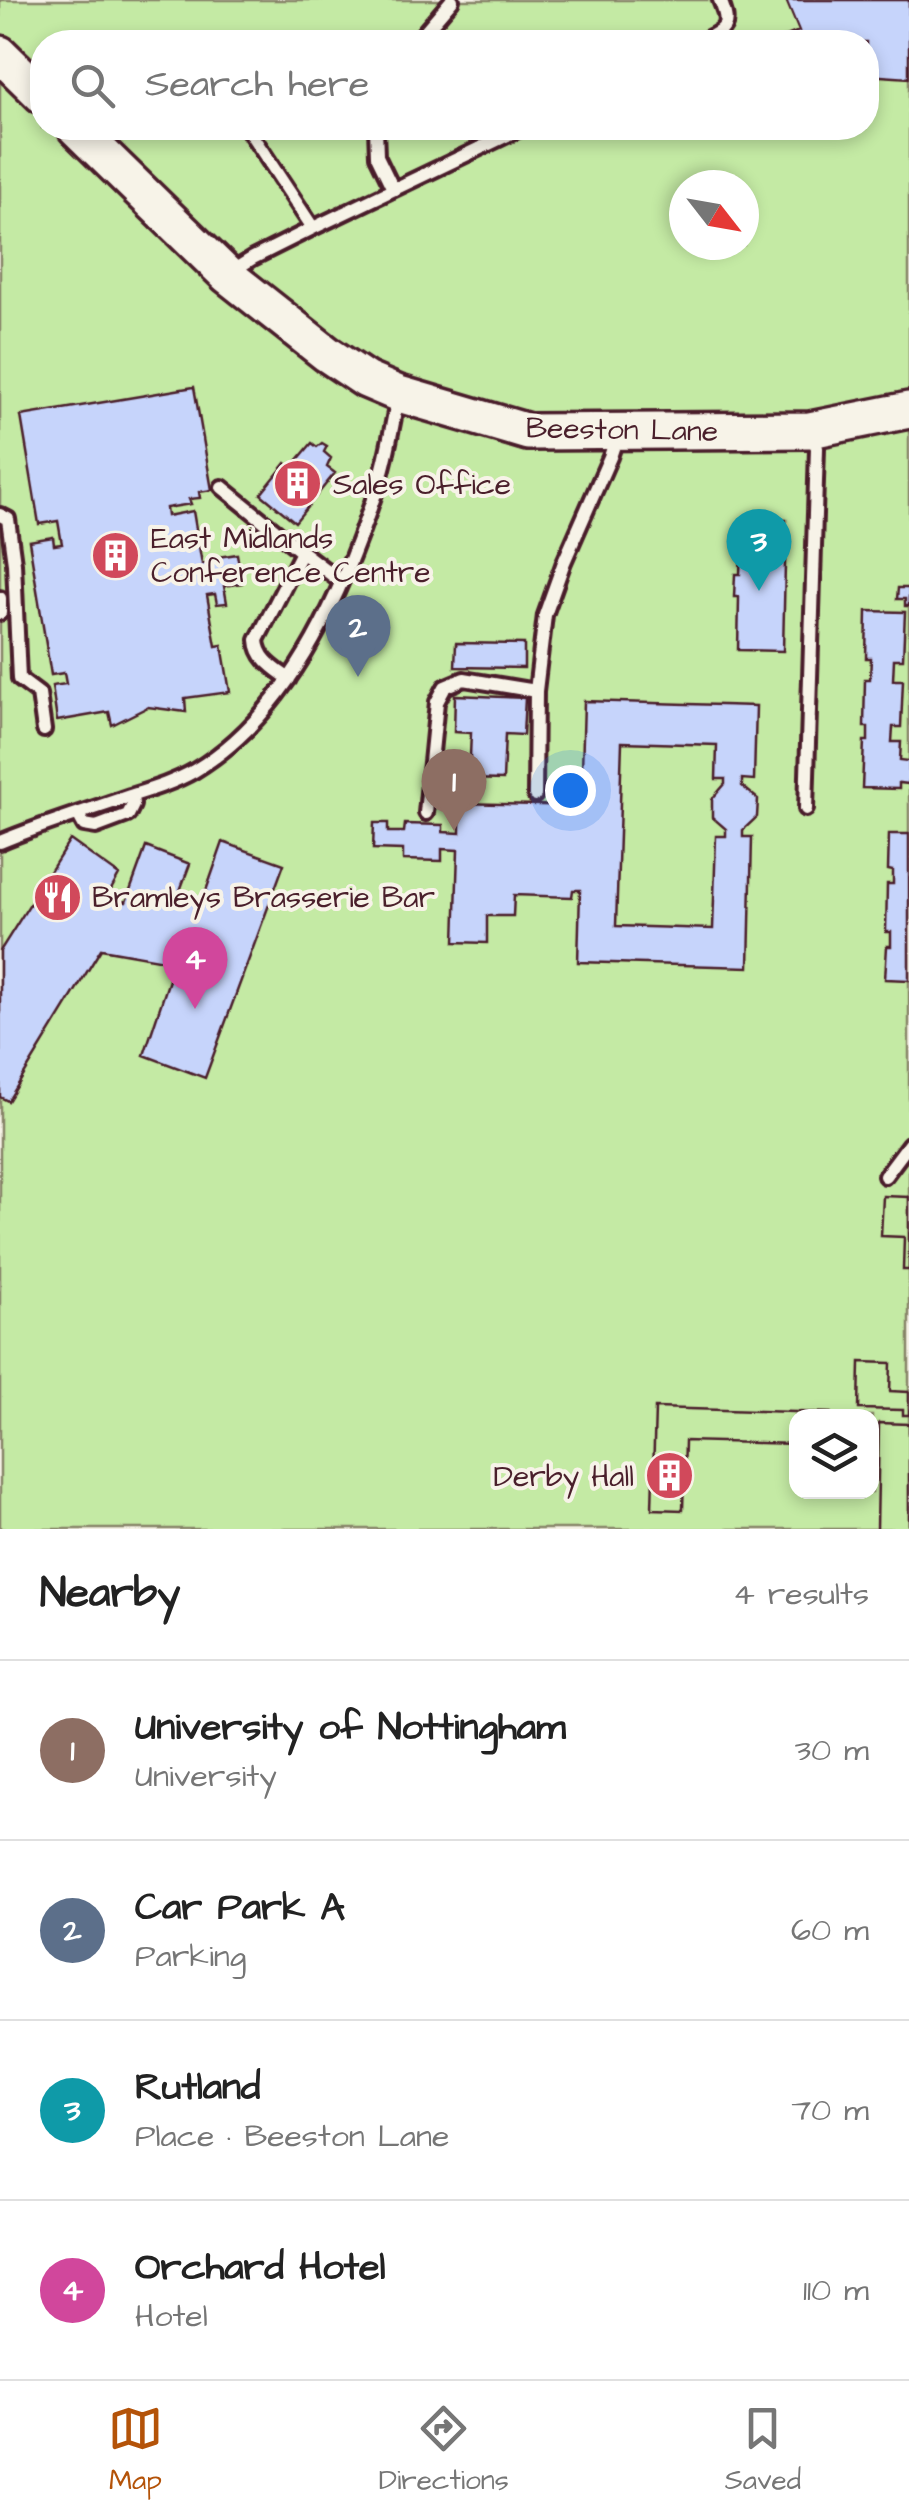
<!DOCTYPE html>
<meta charset="utf-8">
<style>
:root{--surface:#fff;--page:#f6f6f6;--text:#222;--muted:#767676;--line:#e0e0e0;--accent:#b45309}
body{margin:0;font-family:"Architects Daughter",sans-serif;background:var(--page);color:var(--text)}
.controls{position:absolute;right:30px;bottom:30px;display:grid;overflow:hidden;border-radius:20px;box-shadow:0 5px 15px #0003}
.controls button{width:90px;height:90px;display:grid;place-items:center;padding:0;border:0;border-bottom:2px solid var(--line);background:var(--surface);color:var(--text);font:50px sans-serif}
.compass{position:absolute;left:669px;top:170px;width:90px;height:90px;border-radius:50%;background:var(--surface);box-shadow:0 5px 15px #0003;rotate:121deg}
.you{position:absolute;left:570px;top:790px;width:35px;height:35px;margin:-25px;border:8px solid #fff;border-radius:50%;background:#1a73e8;box-shadow:0 0 0 15px #1a73e833}
.badge{display:grid;place-items:center;width:65px;height:65px;border-radius:50%;background:var(--accent);color:#fff;font-size:32px;font-weight:700}
.pin{position:absolute;translate:-50% -82px;filter:drop-shadow(0 2px 5px #0008)}
.pin::after{content:'';position:absolute;top:52px;width:35px;height:30px;background:inherit;clip-path:polygon(0 0,100% 0,50% 100%)}
.list{margin:0;padding:0;list-style:none}
h2{display:flex;justify-content:space-between;align-items:center;height:130px;margin:0;padding:0 40px;font-size:42px}
h2 small{font-size:32px;font-weight:400;color:var(--muted)}
.list li{display:grid;grid-template-columns:65px 1fr auto;gap:30px;align-items:center;box-sizing:border-box;height:180px;padding:0 40px;border-top:2px solid var(--line)}
.list b{display:block;font-size:38px;white-space:nowrap}
.list p{margin:0;font-size:32px;white-space:nowrap;color:var(--muted)}
.list em{font-size:32px;font-style:normal;color:var(--muted)}
.icon{flex:none;width:55px;height:55px;fill:none;stroke:currentColor;stroke-width:2;stroke-linecap:round;stroke-linejoin:round}
.map{position:relative;flex:none;width:909px;height:1529px;overflow:hidden}
.search{position:absolute;background:var(--surface);box-shadow:0 5px 15px #0003;left:30px;right:30px;top:30px;height:110px;display:flex;align-items:center;gap:25px;box-sizing:border-box;padding:0 35px;border-radius:40px;color:var(--muted);font-size:38px}
.sheet{height:850px;background:var(--surface)}
nav{display:flex;justify-content:space-around;align-items:center;box-sizing:border-box;height:140px;border-top:2px solid var(--line);background:var(--surface);font-size:28px;color:var(--muted)}
nav a{display:grid;justify-items:center;gap:5px}
nav .on{color:var(--accent)}
.map>svg:first-child{display:block}
.green{fill:#c4eaa4;stroke:#878468;stroke-width:2.5;fill-rule:evenodd}
.building{fill:#c6d4fb;stroke:#4a1f2b;stroke-width:2.5;fill-rule:evenodd}
.lines{fill:none;stroke-linecap:round;stroke-linejoin:round}
.lane-casing{stroke:#4a1f2b;stroke-width:20}
.secondary-casing{stroke:#4a1f2b;stroke-width:42}
.lane{stroke:#f7f3e8;stroke-width:12}
.secondary{stroke:#f7f3e8;stroke-width:35}
.labels{text-anchor:middle;stroke-width:8;stroke-linejoin:round;paint-order:stroke}
.street-label{font-size:30px;fill:#4a1f2b;stroke:#f7f3e8}
.poi-label{font-size:30px;fill:#4a1f2b;stroke:#f7f3e8;text-anchor:start}
</style>
<div class="map">
<svg width="909" height="1529" viewBox="0 0 909 1529">
<rect width="100%" height="100%" fill="#f7f3e8"/>
<filter id="ink" filterUnits="userSpaceOnUse"><feTurbulence type="fractalNoise" baseFrequency=".01" numOctaves="2"/><feDisplacementMap in="SourceGraphic" scale="20" xChannelSelector="R" yChannelSelector="G"/><feConvolveMatrix kernelMatrix="1 2 1 2 8 2 1 2 1" color-interpolation-filters="sRGB"/></filter>
<g filter="url(#ink)">
<path class="green" d="M0,0H909V1529H0ZM42,42H866V128H42ZM684,185H744V245H684ZM796,1416H872V1492H796Z"/>
<path class="building" d="M786,0H909V78L866,75V42H772L799,31Z
M194,387L212,490L199,492L200,498L189,499L191,504L166,508L167,516L193,511L202,564L219,561L218,557L237,554L242,583L224,586L227,603L217,604L215,594L207,595L216,646L222,645L230,692L185,698L186,712L148,707L112,725L109,712L57,721L52,686L66,684L64,673L51,675L29,541L53,537L54,545L62,544L58,521L39,524L21,416Z
M312,443L317,447L322,443L327,446L324,452L331,458L327,467L335,473L295,522L261,494L286,463L291,468Z
M742,519L786,520L783,651L738,650L739,597H734L735,574H740Z
M898,588H909V606H905V599H897Z
M867,611L905,612L903,659H894L893,680H903L901,727H893L892,742H901L900,760L909,761V784L899,783V789L862,788L864,741H868V727H864L865,679H870L871,658H866Z
M456,643L524,644V668L455,667Z
M455,695L525,698L523,735L505,734L503,780L469,779L471,733L454,732Z
M584,701L756,706L754,780L742,779V786L758,799L757,817L743,830V837H752L749,967L578,962L580,890H573L572,897L514,895L513,916H487V943L455,942L458,850L442,849V861L403,860V850L373,849L374,823H388V832H404L405,824L443,825V832L460,833V803L581,806ZM622,742L717,745L716,779H725V784L712,799V817L726,829V836H716L713,929L616,926Z
M889,834H909V980L885,979L887,946H891V932H886L887,884H893V871L888,870Z
M70,840L119,875L107,897L126,902L146,847L190,864L178,896L201,905L223,842L284,864L205,1078L144,1055L175,962L101,949L8,1101L0,1097V951Z
M883,1196L909,1197V1270H903L904,1237L881,1236Z
M883,1196L909,1197V1270H903L904,1237L881,1236Z
M860,1362L891,1363L890,1391L909,1392V1415H903V1410L859,1409Z
M860,1362L891,1363L890,1391L909,1392V1415H903V1410L859,1409Z
M655,1408L831,1413V1416H796V1444L685,1441L683,1510L652,1509Z
M655,1408L831,1413V1416H796V1444L685,1441L683,1510L652,1509Z
M879,1423L909,1424V1529H877Z
M879,1423L909,1424V1529H877Z"/>
<g class="lines">
<defs>
<path id="lane" d="M416,42L452,0
M700,42C725,30 732,28 720,0
M247,128L313,228
M376,128L377,156L393,189
M229,273L253,258L313,228L522,128
M222,487L302,552
M0,515L8,519L14,563L19,679L39,694L44,730
M0,598V613
M289,679C274,668 258,659 257,640L302,552L340,581
M535,795L536,691L545,615L564,562L610,457L618,433
M806,809L817,448L811,432
M426,813L437,702L445,687L464,679L536,691
M78,814L84,825L96,827L128,815L133,805L132,796
M0,842C43,824 87,811 130,796C152,789 175,782 194,771C296,710 348,580 382,472C389,447 393,421 398,397
M885,1176L909,1144"/>
<path id="secondary" d="M0,54L42,95
M76,128L227,275L327,354L366,380L399,394L528,432L810,430L909,410"/>
</defs>
<use href="#lane" class="lane-casing"/>
<use href="#secondary" class="secondary-casing"/>
<use href="#lane" class="lane"/>
<use href="#secondary" class="secondary"/>
</g>
</g>
<defs>
<symbol id="building-disc" viewBox="-11 -11 22 22"><circle r="9.5" fill="#d1495b" stroke="#f7f3e8"/><path d="M-4-6H4V6H1V3H-1V6H-4ZM-2.5-4.3h1.7v1.8h-1.7ZM.8-4.3h1.7v1.8H.8ZM-2.5-1h1.7V.8h-1.7ZM.8-1h1.7V.8H.8Z" fill="#fff"/></symbol>
<symbol id="restaurant-disc" viewBox="-11 -11 22 22"><circle r="9.5" fill="#d1495b" stroke="#f7f3e8"/><path d="M-5-6h1v4h1v-4h1v4h1v-4h1v5L-1.5 .5V6h-2V.5L-5-1ZM5-6V6H3V1.5H1.5Q1.5-4 5-6Z" fill="#fff"/></symbol>
</defs>
<g fill-rule="evenodd">
<use href="#building-disc" x="270" y="456" width="55" height="55"/>
<use href="#building-disc" x="88" y="528" width="55" height="55"/>
<use href="#restaurant-disc" x="30" y="870" width="55" height="55"/>
<use href="#building-disc" x="642" y="1448" width="55" height="55"/>
</g>
<g class="labels">
<g class="street-label">
<text transform="translate(622 429) rotate(1)" y="10">Beeston Lane</text>
</g>
<g class="poi-label">
<text x="333" y="494">Sales Office</text>
<text x="151" y="548">East Midlands<tspan x="151" dy="34">Conference Centre</tspan></text>
<text x="92" y="907">Bramleys Brasserie Bar</text>
<text x="634" y="1486" text-anchor="end">Derby Hall</text>
</g>
</g>
</svg>
<div class="controls">
<button><svg class="icon" aria-label="layers" viewBox="0 0 24 24"><path d="M12 4l9 5-9 5-9-5zM3 14l9 5 9-5"/></svg></button>
</div>
<svg class="compass" viewBox="-18 -18 36 36"><path d="M0-13l5 13h-10z" fill="#e53935"/><path d="M0 13l5-13h-10z" fill="#767676"/></svg>
<div class="you"></div>
<div class="pin badge" style="left:454px;top:831px;background:#8d6e63">1</div>
<div class="pin badge" style="left:358px;top:677px;background:#5c6f8a">2</div>
<div class="pin badge" style="left:759px;top:591px;background:#0f9aa8">3</div>
<div class="pin badge" style="left:195px;top:1009px;background:#d1479c">4</div>
<div class="search"><svg class="icon" aria-label="search" viewBox="0 0 24 24"><circle cx="10" cy="10" r="6"/><path d="M15 15l6 6"/></svg>Search here</div>
</div>
<section class="sheet">
<h2>Nearby<small>4 results</small></h2>
<ul class="list">
<li><span class="badge" style="background:#8d6e63">1</span><div><b>University of Nottingham</b><p>University</p></div><em>30 m</em></li>
<li><span class="badge" style="background:#5c6f8a">2</span><div><b>Car Park A</b><p>Parking</p></div><em>60 m</em></li>
<li><span class="badge" style="background:#0f9aa8">3</span><div><b>Rutland</b><p>Place · Beeston Lane</p></div><em>70 m</em></li>
<li><span class="badge" style="background:#d1479c">4</span><div><b>Orchard Hotel</b><p>Hotel</p></div><em>110 m</em></li>
</ul>
</section>
<nav>
<a class="on"><svg class="icon" aria-label="map" viewBox="0 0 24 24"><path d="M3 6l6-2 6 2 6-2v14l-6 2-6-2-6 2zM9 4v14M15 6v14"/></svg>Map</a>
<a><svg class="icon" aria-label="directions" viewBox="0 0 24 24"><path d="M12 3l9 9-9 9-9-9zM9 14v-3h6M13 9l2 2-2 2"/></svg>Directions</a>
<a><svg class="icon" aria-label="saved" viewBox="0 0 24 24"><path d="M7 4h10v16l-5-4-5 4z"/></svg>Saved</a>
</nav>
